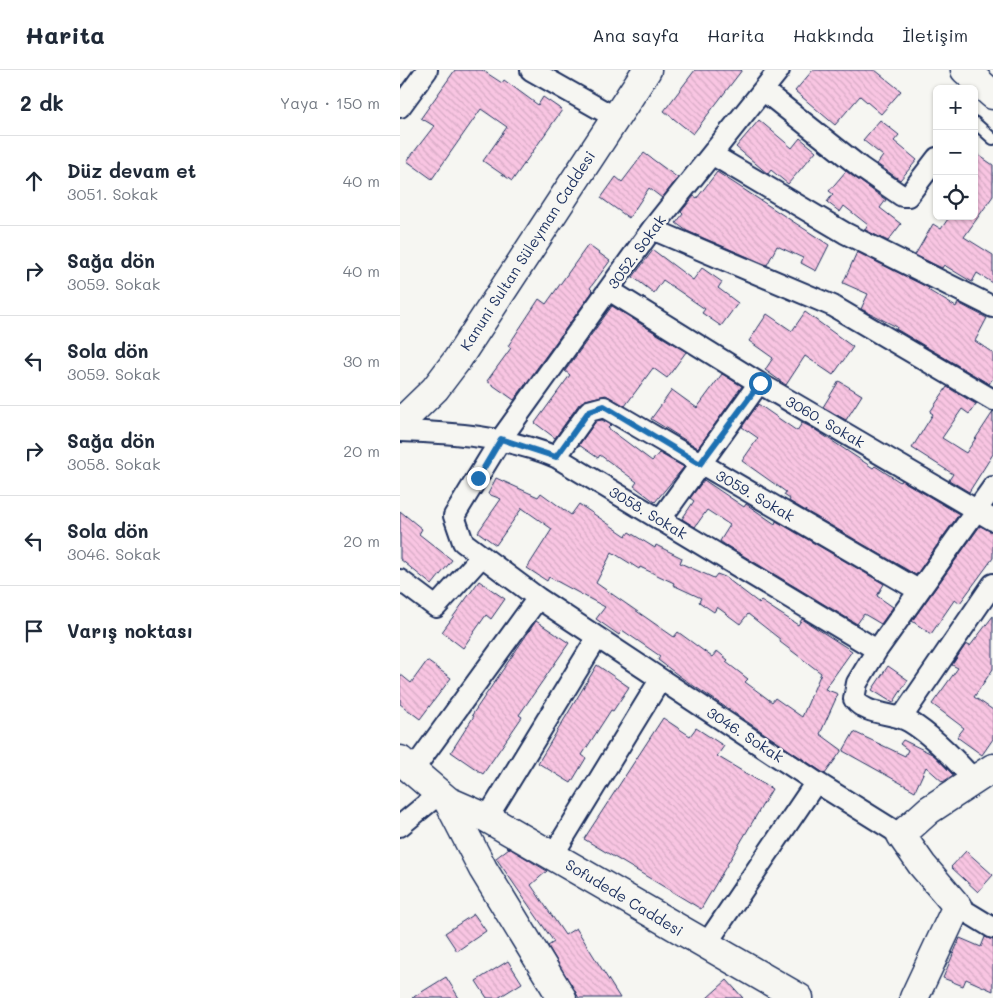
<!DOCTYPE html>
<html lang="tr">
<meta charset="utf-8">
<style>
:root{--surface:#fff;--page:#f2f2f3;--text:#1f2937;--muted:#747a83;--line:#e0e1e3}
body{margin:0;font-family:Mali,sans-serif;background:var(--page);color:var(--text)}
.controls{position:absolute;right:15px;top:15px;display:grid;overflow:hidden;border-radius:8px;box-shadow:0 1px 4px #0004}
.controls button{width:45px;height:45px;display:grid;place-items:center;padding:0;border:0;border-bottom:1px solid var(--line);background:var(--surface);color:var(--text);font:25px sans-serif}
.stop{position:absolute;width:15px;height:15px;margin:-11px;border:4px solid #1f6fb2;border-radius:50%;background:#fff}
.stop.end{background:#1f6fb2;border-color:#fff;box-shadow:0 1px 5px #0008}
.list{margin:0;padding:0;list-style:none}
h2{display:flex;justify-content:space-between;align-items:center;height:65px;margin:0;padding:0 20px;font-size:21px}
h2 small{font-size:16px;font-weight:400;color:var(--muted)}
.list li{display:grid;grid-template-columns:32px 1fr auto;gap:15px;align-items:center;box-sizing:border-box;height:90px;padding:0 20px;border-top:1px solid var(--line)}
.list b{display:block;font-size:19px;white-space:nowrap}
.list p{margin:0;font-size:16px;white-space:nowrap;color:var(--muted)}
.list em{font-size:16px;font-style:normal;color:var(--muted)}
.icon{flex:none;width:28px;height:28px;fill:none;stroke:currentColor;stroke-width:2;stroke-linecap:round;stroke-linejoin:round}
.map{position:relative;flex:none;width:593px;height:928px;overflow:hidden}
header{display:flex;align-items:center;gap:30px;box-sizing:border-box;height:70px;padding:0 25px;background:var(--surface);border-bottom:1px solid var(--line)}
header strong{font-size:24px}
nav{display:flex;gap:28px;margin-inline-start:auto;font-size:18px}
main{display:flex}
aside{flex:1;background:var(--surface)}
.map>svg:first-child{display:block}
.building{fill:url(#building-back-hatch);stroke:#1b2f5e;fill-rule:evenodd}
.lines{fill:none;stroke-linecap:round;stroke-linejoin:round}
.lane-casing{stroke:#1b2f5e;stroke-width:14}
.street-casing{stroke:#1b2f5e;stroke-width:24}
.secondary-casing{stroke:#1b2f5e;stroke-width:31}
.lane{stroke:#f6f6f2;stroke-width:10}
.street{stroke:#f6f6f2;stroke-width:20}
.secondary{stroke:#f6f6f2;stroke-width:28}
.route{stroke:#1f6fb2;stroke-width:6}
.labels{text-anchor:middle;stroke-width:5;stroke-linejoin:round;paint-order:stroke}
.street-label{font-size:15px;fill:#1b2f5e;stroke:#f6f6f2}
</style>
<header>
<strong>Harita</strong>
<nav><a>Ana sayfa</a><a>Harita</a><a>Hakkında</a><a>İletişim</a></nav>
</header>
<main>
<aside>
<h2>2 dk<small>Yaya · 150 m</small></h2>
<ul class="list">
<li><svg class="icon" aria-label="ahead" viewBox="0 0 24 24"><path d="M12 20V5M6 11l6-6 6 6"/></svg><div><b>Düz devam et</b><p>3051. Sokak</p></div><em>40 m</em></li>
<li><svg class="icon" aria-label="right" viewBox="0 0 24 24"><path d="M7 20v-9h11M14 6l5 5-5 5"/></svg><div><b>Sağa dön</b><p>3059. Sokak</p></div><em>40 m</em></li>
<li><svg class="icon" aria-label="left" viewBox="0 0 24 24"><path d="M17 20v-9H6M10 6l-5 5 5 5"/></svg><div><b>Sola dön</b><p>3059. Sokak</p></div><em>30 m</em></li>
<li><svg class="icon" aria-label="right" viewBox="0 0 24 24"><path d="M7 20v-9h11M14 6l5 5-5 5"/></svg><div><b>Sağa dön</b><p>3058. Sokak</p></div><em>20 m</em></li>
<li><svg class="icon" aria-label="left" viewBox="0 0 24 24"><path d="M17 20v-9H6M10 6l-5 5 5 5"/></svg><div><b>Sola dön</b><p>3046. Sokak</p></div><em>20 m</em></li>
<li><svg class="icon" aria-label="arrive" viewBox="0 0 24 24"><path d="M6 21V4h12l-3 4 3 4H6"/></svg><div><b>Varış noktası</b></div></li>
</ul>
</aside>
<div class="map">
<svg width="593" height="928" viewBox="0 0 593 928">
<defs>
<pattern id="building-back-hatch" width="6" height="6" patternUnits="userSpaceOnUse" patternTransform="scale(1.25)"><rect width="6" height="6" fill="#f9c5e2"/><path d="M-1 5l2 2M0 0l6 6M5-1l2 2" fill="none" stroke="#d5aac4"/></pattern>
</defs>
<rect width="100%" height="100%" fill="#f6f6f2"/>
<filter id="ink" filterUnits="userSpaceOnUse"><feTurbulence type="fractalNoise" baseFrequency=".02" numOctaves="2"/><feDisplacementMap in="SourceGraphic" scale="10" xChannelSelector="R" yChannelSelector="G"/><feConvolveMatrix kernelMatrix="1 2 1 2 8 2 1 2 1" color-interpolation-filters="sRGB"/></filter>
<g filter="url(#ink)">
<path class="building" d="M55,0H82L102,13L104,10L138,35L143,27L162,40L112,111L83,91L107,57L81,39L32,109L7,91L34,56L21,48Z
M295,0H342L293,64L264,41Z
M413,0H475L501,21L481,44L460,26L435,55L395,21Z
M359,50L392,78L400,68L416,81L388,114L371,100L368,104L336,77Z
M480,50L499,65L494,71L517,90L500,110L477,94L483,86L463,70Z
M574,82L593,95V126L564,167L593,185V213L577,203L572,212L544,195L542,198L515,185L533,154L541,159L550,146H574Z
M244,83L278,108L262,128L249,118L229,148L201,128L216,107L222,112Z
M446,101L486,130L480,138L501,154L488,171L465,160L468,155L444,136L440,142L427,132L433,124L429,121Z
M317,102L429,175L416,201L401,193L403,188L377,176L367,195L287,161L276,153L283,144L281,142L294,126L297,128Z
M188,175L210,191L190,218L193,221L114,330L87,311L111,278L108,276L139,229L146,234Z
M253,180L293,210L302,198L322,212L318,218L338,233L321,256L302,243L305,239L263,210L254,223L233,207Z
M457,182L529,218L528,220L556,237L558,233L587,248L575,271L593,283V308L589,314L496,259L497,257L461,239L468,224L443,213Z
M212,236L286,282L267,308L253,298L225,336L206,325L185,330L179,334L155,368L135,353L170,305L165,301Z
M405,242L453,277L433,305L405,286L386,315L365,300L373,288L349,271L367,244L392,261Z
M322,304L342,316L298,378L251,349L272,320L297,338Z
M439,311L462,325L446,350L423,337Z
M547,317L576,334L569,344L562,339L542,368L566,383L593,342V384L569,422L549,410L553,404L512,378L533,344L530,342Z
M358,334L397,361L402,353L411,357L473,398L475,396L500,412L501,410L559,444L516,505L389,431L390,429L384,425L386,422L342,391L358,368L342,357Z
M202,350L211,355L208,358L252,391L259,383L284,397L255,432L234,416L237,412L200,385L198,388L179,375L196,351Z
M96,408L138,427L141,423L171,445L179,434L226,466L229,462L255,478L256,475L282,488L280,493L314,508L317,504L325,507L359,533L361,531L398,555L402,549L452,581L425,619L438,624L420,664L442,680L425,704L282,608L258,590L260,586L222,560L219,565L196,549L205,537L149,507L147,511L127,498L152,459L122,438L96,475L78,462L101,429L88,424ZM212,482L239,499L240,497L274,513L273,515L301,528L299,532L314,542L317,537L340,554L348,544L381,570L380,572L421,603L402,647L375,628L372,632L345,612L348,609L326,592L328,590L317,581L312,587L278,562L274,567L196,513Z
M304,410L344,437L346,434L375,454L376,451L484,514L477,526L493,537L481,554L464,544L457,554L324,474L320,471L330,455L307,440L295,457L282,449L294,431L290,428Z
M0,441L22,459L19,464L52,490L32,515L0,489Z
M580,456L593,462V488L560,533L555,529L531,564L512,551Z
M79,511L105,529L91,549L86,545L63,578L42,562Z
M593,546V599L574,627L593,640V669L582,685L557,667L564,658L532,634L558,598L552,595L566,574L570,576Z
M136,551L169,573L119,645L122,647L83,704L51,682L74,646L72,645Z
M27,591L51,608L20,649L0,634V604L11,613Z
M197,595L229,617L213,641L211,640L182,685L186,688L171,713L138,693Z
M488,596L508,610L493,633L472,620Z
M263,648L290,666L296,658L324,676L317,686L372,719L301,839L184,769Z
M454,662L505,686L508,680L500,674L503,670L534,685L553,705L543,712L526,697L515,721L443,681Z
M109,778L147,801L131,815L165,865L176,858L220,928H179L148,876L154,872L96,788Z
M566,781L593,805L578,822L551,797Z
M74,844L86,861L57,881L45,863Z
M585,867L593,870V921L566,909L563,916L543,908L560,868L581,877Z
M108,891L122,913L98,928H87L76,911Z
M46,907L59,928H12Z
M327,910L343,928H307Z"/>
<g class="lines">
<defs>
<path id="lane" d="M574,52L593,69"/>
<path id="street" d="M131,0L214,47
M379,0L252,159L101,369L54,446L63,472L138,528L416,712L501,765
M364,21L460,97L502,126H508L537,88
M0,37L27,0
M313,85L445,163L593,237
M252,159L433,236L593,330
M209,220L359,313L593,450
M0,361C55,363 104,366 156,387L477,580
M156,387L189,341L204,337L518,520
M260,450L359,313
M0,510L36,537L82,486
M502,647L593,514
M13,700L138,528
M573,709C555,689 533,666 510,652C492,641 468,647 454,629L457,613L477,580L593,417
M87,748L197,568
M0,756L40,723
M153,785L260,610
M557,836L593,858
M305,876L416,712"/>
<path id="secondary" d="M565,0L593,25
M0,353L35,319L57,290L247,0
M0,690L48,731L87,748L399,928
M48,731L83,799L162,928
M514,928L557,836L522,795L501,765L529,740L593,698"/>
</defs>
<use href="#lane" class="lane-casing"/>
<use href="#street" class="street-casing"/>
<use href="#secondary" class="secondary-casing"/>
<use href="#lane" class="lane"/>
<use href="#street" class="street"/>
<use href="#secondary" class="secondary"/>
</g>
</g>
<g class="lines" filter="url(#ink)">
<path class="route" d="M78,408L101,369L156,387L189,341L204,336L300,394L360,313"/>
</g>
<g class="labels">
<g class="street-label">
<text transform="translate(128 181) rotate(-57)" y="5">Kanuni Sultan Süleyman Caddesi</text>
<text transform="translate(237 182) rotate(-54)" y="5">3052. Sokak</text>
<text transform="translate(425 352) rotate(30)" y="5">3060. Sokak</text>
<text transform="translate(355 426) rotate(30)" y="5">3059. Sokak</text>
<text transform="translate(248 443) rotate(31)" y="5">3058. Sokak</text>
<text transform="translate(345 665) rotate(33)" y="5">3046. Sokak</text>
<text transform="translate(224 828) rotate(31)" y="5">Sofudede Caddesi</text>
</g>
</g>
</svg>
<div class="controls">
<button>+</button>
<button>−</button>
<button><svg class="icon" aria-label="locate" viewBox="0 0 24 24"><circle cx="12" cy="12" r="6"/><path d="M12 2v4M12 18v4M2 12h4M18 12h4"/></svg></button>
</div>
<div class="stop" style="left:360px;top:313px"></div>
<div class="stop end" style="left:78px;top:408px"></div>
</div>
</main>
